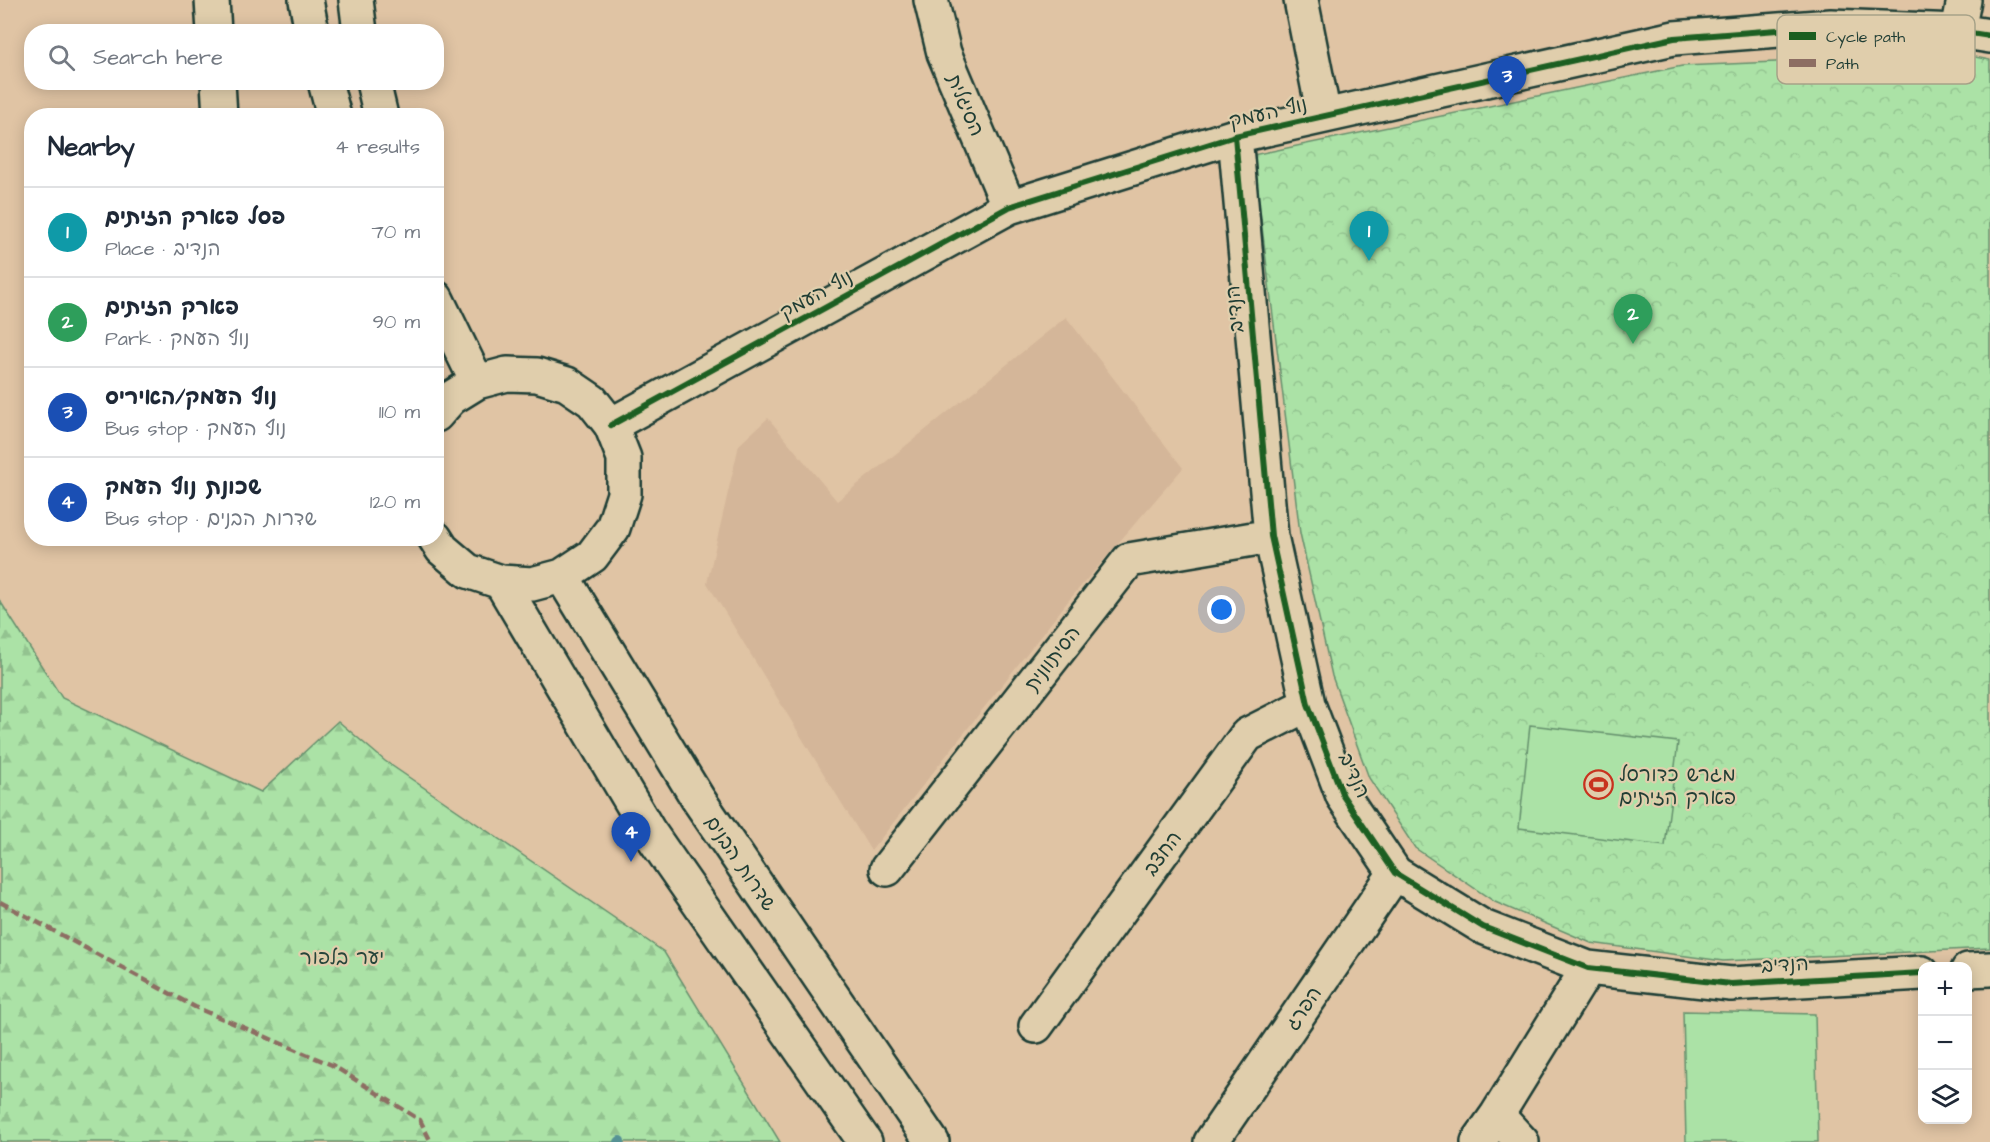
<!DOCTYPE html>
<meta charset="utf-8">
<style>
:root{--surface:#fff;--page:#f6f6f7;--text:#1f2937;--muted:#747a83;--line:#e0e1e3;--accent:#c8321e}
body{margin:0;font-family:"Architects Daughter","Playpen Sans Hebrew",sans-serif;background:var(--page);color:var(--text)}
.controls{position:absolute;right:18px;bottom:18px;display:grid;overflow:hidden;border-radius:12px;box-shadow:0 3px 15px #0003}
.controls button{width:54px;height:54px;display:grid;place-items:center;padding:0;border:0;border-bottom:2px solid var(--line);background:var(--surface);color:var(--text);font:30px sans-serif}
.you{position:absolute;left:1222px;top:610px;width:21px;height:21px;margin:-15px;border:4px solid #fff;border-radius:50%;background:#1a73e8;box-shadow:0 0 0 9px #1a73e833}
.badge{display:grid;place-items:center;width:39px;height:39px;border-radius:50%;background:var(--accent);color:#fff;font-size:20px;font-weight:700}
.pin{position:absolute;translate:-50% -50px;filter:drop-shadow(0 2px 3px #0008)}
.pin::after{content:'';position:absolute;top:32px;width:21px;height:18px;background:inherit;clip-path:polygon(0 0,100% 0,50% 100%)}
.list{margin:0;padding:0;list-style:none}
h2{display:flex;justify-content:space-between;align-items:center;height:78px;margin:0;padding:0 24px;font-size:26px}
h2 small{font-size:20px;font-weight:400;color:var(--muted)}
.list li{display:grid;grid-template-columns:39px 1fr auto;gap:18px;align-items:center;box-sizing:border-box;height:90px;padding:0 24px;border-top:2px solid var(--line)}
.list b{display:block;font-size:22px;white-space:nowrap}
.list p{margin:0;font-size:20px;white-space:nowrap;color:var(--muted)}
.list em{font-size:20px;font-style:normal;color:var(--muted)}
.icon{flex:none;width:33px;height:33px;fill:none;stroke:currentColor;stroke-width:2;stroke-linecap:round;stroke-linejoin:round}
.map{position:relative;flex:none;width:1990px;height:1142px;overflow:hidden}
.search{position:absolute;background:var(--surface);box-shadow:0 3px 15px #0003;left:24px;top:24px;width:420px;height:66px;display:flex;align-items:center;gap:15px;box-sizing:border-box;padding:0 21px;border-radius:24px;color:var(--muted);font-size:22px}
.panel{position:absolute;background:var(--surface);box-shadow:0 3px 15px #0003;left:24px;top:108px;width:420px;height:438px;border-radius:24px}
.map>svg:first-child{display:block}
.built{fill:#d4b699}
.forest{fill:url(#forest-firs);stroke:#65906d;stroke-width:1.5}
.park{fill:url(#park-crowns);stroke:#65906d;stroke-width:1.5}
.garden{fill:#abe2a6;stroke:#65906d;stroke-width:1.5}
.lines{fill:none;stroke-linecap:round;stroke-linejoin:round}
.stream{stroke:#569295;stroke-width:10}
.minor-casing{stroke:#1f3d34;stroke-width:38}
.secondary-casing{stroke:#1f3d34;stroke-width:38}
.minor{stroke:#e0ceac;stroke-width:33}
.secondary{stroke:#e0ceac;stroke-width:33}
.quiet{stroke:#8d6e63;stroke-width:4.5;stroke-dasharray:9 4.5;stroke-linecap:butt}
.cycleway-casing{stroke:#e0ceac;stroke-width:10}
.cycleway{stroke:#1b5e20;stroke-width:6}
.labels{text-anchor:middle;stroke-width:4.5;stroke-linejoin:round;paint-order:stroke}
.street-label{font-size:20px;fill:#1f3d34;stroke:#e0ceac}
.poi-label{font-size:20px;fill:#1f3d34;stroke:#e0ceac;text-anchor:start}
.park-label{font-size:20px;fill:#26453a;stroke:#e0ceac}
.key{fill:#e0ceac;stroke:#a6a288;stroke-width:1.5}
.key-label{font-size:16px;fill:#1f3d34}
</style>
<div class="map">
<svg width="1990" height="1142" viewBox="0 0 1990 1142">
<defs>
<pattern id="forest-firs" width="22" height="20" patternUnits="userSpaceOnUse" patternTransform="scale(1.5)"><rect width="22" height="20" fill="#abe2a6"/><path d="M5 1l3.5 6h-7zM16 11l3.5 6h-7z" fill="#93c390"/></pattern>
<pattern id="park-crowns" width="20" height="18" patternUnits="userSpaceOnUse" patternTransform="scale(1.5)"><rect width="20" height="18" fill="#abe2a6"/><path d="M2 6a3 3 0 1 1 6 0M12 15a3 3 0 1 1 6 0" fill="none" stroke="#93c390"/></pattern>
</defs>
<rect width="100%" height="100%" fill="#e0c4a4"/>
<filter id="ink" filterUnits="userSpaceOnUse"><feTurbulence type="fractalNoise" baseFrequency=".0167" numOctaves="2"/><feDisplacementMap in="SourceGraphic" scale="12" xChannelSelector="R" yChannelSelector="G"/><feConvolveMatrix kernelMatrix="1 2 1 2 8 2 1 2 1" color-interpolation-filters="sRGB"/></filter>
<g filter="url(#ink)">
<path class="built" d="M1066,317L1183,468L1069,600L871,851L707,583L739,445L768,418L837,501Z"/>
<path class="forest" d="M0,601L62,698L261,792L338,721L385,761L664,952L780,1142H0Z"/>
<path class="park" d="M1961,54L1990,60V948L1723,961L1591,943L1495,902L1415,848L1369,778L1332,676L1300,533L1253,155L1682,66Z"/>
<path class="garden" d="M1530,725L1678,742L1665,846L1519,828Z
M1683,1011L1815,1014L1818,1142H1686Z"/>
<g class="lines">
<path class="stream" d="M619,1142L620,1141"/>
<defs>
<path id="minor" d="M212,0L214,32
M931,0L944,53L1009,207
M1301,0L1324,116
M1958,31L1964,0
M218,82L220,116
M1235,136L1271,536L1308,704L1343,796L1395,873L1483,927L1588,968L1731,984L1922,973
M611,425L1009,207L1235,136L1674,38L1831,26L1958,31L1990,36
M887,869L1129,560L1271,536
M1968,970L1990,969
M1036,1026L1247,735L1308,704
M1497,1115L1522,1142
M1211,1142L1395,873
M1478,1142L1497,1115L1588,968"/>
<path id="secondary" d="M306,0L312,32
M356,0L360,32
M325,82L334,116
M373,82L381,116
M436,298L477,382
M435,538L442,549L468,571L501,582L532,584L562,576L592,556L613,528L624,494V458L611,425L592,401L567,384L537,375L507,374L477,382L451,398L436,415
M562,576L698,799L932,1142
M501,582L648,830L865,1142"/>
</defs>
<use href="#minor" class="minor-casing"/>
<use href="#secondary" class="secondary-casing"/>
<use href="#minor" class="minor"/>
<use href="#secondary" class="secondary"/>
<path class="quiet" d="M0,902L195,1007L332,1065L420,1120L431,1142"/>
<defs>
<path id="cycleway" d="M1235,136L1271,536L1308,704L1343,796L1395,873L1483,927L1588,968L1731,984L1922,973
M611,425L1009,207L1235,136L1674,38L1831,26L1958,31L1990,36"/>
</defs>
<use href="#cycleway" class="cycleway-casing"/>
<use href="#cycleway" class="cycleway"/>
</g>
</g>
<defs>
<symbol id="stadium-ring" viewBox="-11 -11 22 22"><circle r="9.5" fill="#e0ceac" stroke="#c8321e" stroke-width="1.5"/><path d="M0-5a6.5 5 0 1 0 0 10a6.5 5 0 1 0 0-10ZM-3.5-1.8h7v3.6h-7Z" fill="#c8321e"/></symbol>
</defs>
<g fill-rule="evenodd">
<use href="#stadium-ring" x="1582" y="768" width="33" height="33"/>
</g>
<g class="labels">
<g class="street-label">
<text transform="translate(966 105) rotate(67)" y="7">הסיגלית</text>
<text transform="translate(1268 112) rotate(-13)" y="7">נוף העמק</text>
<text transform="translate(816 294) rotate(-29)" y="7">נוף העמק</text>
<text transform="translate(1234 309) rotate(-95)" y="7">הנדיב</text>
<text transform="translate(1052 658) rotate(-52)" y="7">הסיתוונית</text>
<text transform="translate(1355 775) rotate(65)" y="7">הנדיב</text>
<text transform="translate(1162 853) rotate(-54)" y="7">החצב</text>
<text transform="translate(741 863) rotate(56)" y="7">שדרות הבנים</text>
<text transform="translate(1785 964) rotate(-3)" y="7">הנדיב</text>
<text transform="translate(1303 1008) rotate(-56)" y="7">הפרג</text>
</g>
<g class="poi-label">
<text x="1619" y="781">מגרש כדורסל<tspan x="1619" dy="23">פארק הזיתים</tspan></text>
</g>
<g class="park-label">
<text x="342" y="964">יער בלפור</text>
</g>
</g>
<rect x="1777" y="15" width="198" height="69" rx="9" class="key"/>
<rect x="1789" y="32" width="27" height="8" fill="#1b5e20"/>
<rect x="1789" y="59" width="27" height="8" fill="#8d6e63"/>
<g class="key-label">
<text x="1826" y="42">Cycle path</text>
<text x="1826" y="69">Path</text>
</g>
</svg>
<div class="controls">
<button>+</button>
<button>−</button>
<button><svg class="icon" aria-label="layers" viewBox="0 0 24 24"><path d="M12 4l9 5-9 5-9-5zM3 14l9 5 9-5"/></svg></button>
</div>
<div class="you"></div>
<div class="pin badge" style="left:1369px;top:261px;background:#0f9aa8">1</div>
<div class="pin badge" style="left:1633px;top:344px;background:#2e9e5b">2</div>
<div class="pin badge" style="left:1507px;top:106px;background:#1a4fb4">3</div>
<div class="pin badge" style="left:631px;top:862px;background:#1a4fb4">4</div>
<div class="search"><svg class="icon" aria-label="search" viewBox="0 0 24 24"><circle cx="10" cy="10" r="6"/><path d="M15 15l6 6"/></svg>Search here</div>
<section class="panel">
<h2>Nearby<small>4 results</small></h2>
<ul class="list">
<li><span class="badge" style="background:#0f9aa8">1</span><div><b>פסל פארק הזיתים</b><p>Place · הנדיב</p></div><em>70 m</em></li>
<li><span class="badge" style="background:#2e9e5b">2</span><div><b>פארק הזיתים</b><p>Park · נוף העמק</p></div><em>90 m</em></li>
<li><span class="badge" style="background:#1a4fb4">3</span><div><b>נוף העמק/האיריס</b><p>Bus stop · נוף העמק</p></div><em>110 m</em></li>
<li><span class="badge" style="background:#1a4fb4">4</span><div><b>שכונת נוף העמק</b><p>Bus stop · שדרות הבנים</p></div><em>120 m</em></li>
</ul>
</section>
</div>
